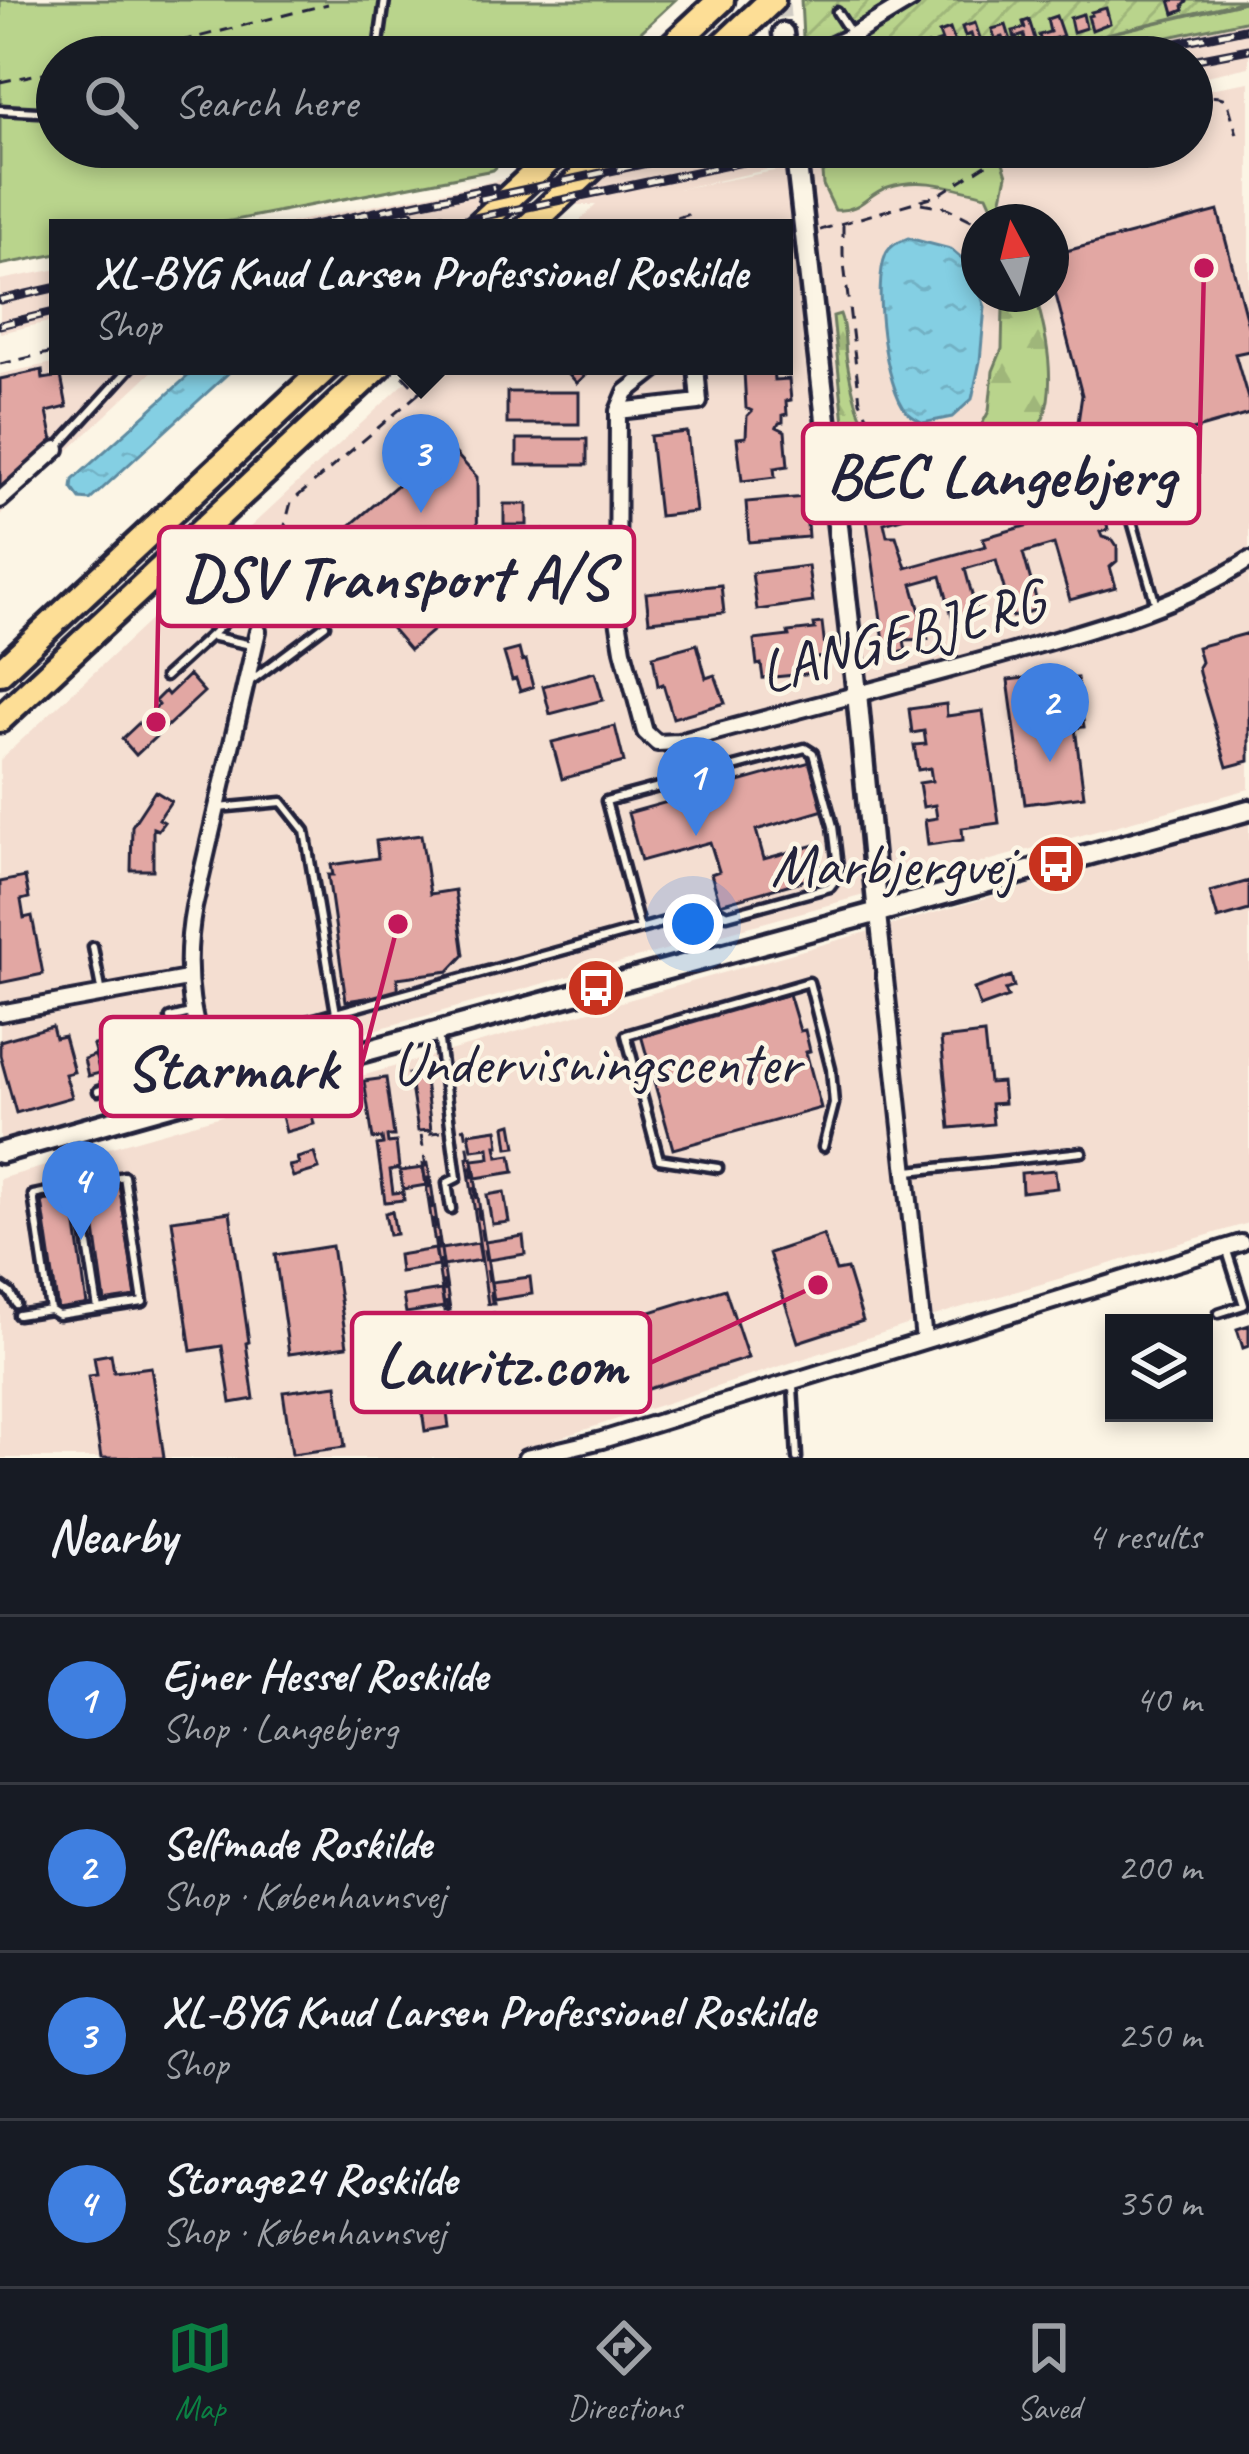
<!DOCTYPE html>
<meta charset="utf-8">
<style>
:root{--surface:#171b24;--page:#242831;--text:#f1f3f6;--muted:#9ea1a6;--line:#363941;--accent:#0b8043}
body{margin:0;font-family:Caveat,sans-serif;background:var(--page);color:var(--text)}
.controls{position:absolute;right:36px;bottom:36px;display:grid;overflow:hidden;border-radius:0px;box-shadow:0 6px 18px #0003}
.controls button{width:108px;height:108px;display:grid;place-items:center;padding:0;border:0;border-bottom:3px solid var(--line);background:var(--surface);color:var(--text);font:60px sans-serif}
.compass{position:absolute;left:961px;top:204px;width:108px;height:108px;border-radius:50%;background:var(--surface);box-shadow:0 6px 18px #0003;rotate:353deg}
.you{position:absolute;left:693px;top:924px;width:42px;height:42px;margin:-30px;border:9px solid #fff;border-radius:50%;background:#1a73e8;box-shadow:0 0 0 18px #1a73e833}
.badge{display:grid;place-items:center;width:78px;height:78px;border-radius:50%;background:var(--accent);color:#fff;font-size:39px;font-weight:700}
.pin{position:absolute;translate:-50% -99px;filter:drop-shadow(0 3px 6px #0008)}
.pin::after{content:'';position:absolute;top:63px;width:42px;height:36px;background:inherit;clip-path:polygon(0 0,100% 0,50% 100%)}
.popup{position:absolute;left:49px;top:219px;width:744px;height:156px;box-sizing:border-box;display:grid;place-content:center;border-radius:0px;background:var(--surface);filter:drop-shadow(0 3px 9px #0005);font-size:39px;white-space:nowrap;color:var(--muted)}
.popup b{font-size:45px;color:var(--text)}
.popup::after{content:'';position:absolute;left:50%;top:100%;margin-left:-24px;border:24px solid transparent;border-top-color:var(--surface)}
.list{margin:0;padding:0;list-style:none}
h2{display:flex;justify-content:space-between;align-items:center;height:156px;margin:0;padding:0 48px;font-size:51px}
h2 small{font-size:39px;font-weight:400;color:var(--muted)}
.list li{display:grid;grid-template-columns:78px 1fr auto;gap:36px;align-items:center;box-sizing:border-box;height:168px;padding:0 48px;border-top:3px solid var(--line)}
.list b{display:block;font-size:45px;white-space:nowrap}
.list p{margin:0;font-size:39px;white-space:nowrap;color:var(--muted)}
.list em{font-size:39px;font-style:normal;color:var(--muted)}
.icon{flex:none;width:66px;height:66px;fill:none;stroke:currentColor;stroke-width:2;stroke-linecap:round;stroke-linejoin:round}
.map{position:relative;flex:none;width:1249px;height:1458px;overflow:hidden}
.search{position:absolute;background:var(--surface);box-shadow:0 6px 18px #0003;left:36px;right:36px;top:36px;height:132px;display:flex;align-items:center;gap:30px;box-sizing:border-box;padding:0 42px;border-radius:66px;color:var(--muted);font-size:45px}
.sheet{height:828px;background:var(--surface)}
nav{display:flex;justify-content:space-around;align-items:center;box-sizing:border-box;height:168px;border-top:3px solid var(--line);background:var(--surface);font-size:33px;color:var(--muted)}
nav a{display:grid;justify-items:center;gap:6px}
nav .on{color:var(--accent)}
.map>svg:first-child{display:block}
.built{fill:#f4ded1;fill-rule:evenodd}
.grass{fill:#b9d48c;stroke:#6e7b64;stroke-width:3}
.forest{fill:url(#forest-firs);stroke:#6e7b64;stroke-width:3}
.garden{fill:url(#garden-furrows);stroke:#6e7b64;stroke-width:3}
.water{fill:url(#water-ripples);stroke:#5d8aa0;stroke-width:3}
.building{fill:#e2a7a3;stroke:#22223b;stroke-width:3}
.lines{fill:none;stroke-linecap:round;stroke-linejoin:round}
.secondary-tunnel{stroke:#d0cbc3;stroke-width:18;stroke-dasharray:18 9;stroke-linecap:butt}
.lane-casing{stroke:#22223b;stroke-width:15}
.street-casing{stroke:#22223b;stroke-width:22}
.secondary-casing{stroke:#22223b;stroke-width:27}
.highway-casing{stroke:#22223b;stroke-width:33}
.path{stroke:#22223b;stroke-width:3;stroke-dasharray:12 9;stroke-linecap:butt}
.lane{stroke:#fcf5e5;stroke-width:6}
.street{stroke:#fcf5e5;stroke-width:14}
.secondary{stroke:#fcf5e5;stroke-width:18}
.highway{stroke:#fdde96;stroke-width:24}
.rail-casing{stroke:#22223b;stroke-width:9}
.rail{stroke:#fcf5e5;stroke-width:4.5;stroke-dasharray:14;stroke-linecap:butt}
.labels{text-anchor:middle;stroke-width:9;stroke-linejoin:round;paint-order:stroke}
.street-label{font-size:60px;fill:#22223b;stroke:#fcf5e5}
.poi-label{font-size:60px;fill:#22223b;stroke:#fcf5e5;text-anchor:end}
.leader{fill:none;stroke:#c2185b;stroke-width:4.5}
.callout-dot{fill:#c2185b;stroke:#fcf5e5;stroke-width:4.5}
.callout{fill:#fcf5e5;stroke:#c2185b;stroke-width:4.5}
.callout-label{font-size:63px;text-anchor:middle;font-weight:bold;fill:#22223b}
</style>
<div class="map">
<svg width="1249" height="1458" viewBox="0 0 1249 1458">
<defs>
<pattern id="forest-firs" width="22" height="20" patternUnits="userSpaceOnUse" patternTransform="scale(3)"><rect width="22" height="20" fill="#b9d48c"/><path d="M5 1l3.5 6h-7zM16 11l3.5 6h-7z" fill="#9fb67a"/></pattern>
<pattern id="garden-furrows" width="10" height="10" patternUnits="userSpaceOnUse" patternTransform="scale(3)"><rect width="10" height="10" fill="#b9d48c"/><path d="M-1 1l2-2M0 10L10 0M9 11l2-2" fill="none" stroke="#9fb67a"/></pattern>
<pattern id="water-ripples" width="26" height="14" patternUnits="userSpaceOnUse" patternTransform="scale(3)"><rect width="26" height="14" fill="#84cfe3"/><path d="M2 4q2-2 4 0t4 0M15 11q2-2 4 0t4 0" fill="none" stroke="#72b1c4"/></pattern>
</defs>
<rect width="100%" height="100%" fill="#fcf5e5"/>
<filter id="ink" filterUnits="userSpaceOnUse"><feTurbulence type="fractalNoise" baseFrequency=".00833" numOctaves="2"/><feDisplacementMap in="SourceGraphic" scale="24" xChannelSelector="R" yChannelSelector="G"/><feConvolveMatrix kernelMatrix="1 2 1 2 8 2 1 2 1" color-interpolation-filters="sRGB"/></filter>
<g filter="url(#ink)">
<path class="built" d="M1249,20V67L1192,79V57H1074Z
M1249,82V789L236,1068L0,1140V760L423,366H784V228H572L596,205H569L618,154L652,147H870L679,189L902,147H1192V92ZM979,222H1051V294H979Z
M503,179L452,228H264Z
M58,269V320L0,333V280Z
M58,362V366H158L0,515V374Z
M1249,823V1223L956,1309L556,1439V1458H0V1179Z"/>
<path class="grass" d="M0,0H675L614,57H57V147H518L493,170L194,228H58V254L0,265Z
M1249,1V20L1074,57H1010Z
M922,147H998L1007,175L1001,202L992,206L987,195C954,188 922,176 888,187C866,194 862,212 835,210L823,185L822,173L844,163Z"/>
<path class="forest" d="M1009,294H1035C1047,335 1065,410 1026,443C1016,452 994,454 980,458L973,441L989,411L993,371L1002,349L1003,307Z
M840,314C846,329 844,345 847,361C853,396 861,443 901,454C914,458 934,453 948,452L950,464L872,481L852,500L833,316Z"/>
<path class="garden" d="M801,0H1249L1010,57H804Z"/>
<path class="water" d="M908,238L951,249L971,266L985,307L980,361L972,399L952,417L923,423C918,420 912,417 907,412C885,388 872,285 886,254C890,245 899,242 908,238Z
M199,366H236L90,500L80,499L72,488L73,480Z"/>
<path class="building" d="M1170,0H1187V2L1183,6L1184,10L1174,14Z
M1106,8L1110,23L1092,30L1088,16L1092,15L1091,12Z
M1083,14L1086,28L1073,32L1070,18Z
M1056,16L1063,36L1041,42L1039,35L1050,32L1047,19Z
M1029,20L1036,42L1026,45L1024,35L1015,38L1013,31L1025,28L1023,22Z
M975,23L981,41L974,44L971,34L965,36L962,27Z
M1006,25L1013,47L999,51L997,44L1004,42L1002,37L995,39L992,29Z
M950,29L957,49L954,51L952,46L944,49L946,54L941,56L936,43L942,41L939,33Z
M928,45L932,57H917L914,50Z
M1218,211L1249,329V351L1235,354L1249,402V414L1122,450L1078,422L1082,395L1051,276V255Z
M562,366H595L577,383Z
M773,368L774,380L789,379L791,400L786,401L787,414L783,415V422L779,423L777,427L785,431L788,466L774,468L775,477L742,481L737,438L746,437L747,416L752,411L746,408L744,371Z
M42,370L43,379L61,376L67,407L47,412L54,446L0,495V379Z
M507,392H579V424H507Z
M687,432L696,512L659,516L650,436Z
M517,439H587V465H517Z
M446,443L477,477L478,592L410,650L347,576L337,584L321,565L331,556L324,548Z
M1057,450L1074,456L1092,472L1090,476L1033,490L1031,485L1035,480L884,523L887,536H896L906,568L986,546L983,538L1110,502V519L1106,520L1108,530L1100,532L1102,537L1113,540L1117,546V561L1110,567L1116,587L1070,600L1054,544L1023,553L1039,609L1012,617L996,560L965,569L978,617L954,624L941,576L912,584L928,639L904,640L906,651L886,655L867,521L871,520L866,502Z
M805,497L808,537L749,542L746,502Z
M504,504H527V525H504Z
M502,530H542V575H502Z
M808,566L813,602L757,610L752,573Z
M590,578V618H503V579Z
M721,585L724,613L649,621L646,593Z
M822,623L826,657L814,658L816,673L763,678L761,664L757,665L754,640L789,636L788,632L815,629L814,624Z
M1249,633V761L1227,767L1199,673L1198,667L1201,662L1197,647Z
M697,644L706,678L715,675L725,703L673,718L663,684L658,686L653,656Z
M519,649L522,661L526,660L533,687L520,691L516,679L512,680L504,653Z
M595,672L603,700L550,714L543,686Z
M189,675L204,692L136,755L122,739L158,705L155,701L165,691L168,695Z
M1034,677L1035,684L1077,678L1084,727L1075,728L1084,796L1025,804L1008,680Z
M946,704L947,716L983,711L999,823L962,828L963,840L928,845L925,820L937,818L935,805L923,807L919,783L932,781L930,768L918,770L914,745L926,744L924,731L912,733L909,709Z
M615,726L624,762L562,779L552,742Z
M810,762L824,810L756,830L764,859L815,845L823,875L720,904L711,874L719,871L710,842L641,861L628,813Z
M155,791L171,801L159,819L164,822L158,830L153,828V870H131L132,826Z
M421,835L430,894L455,890L464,955L449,971L397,978L399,993L346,1001L328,875H333L331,865L378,858L376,841Z
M25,877L29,898L21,900L24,918L32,916L43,974L0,983V882Z
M1249,881V910L1218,919L1210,892Z
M1011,976L1014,987L1005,990L1008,997L980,1007L974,989Z
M789,994L800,1031L805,1030L810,1051L806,1052L821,1108L673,1149L641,1035Z
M52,1026L55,1038L64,1036L74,1072L65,1074L72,1097L16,1113L0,1055V1041Z
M165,1028L175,1065L156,1070L147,1033Z
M984,1034L989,1083L1002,1082L1004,1103L991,1104L993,1124L950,1128L941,1039Z
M138,1035L147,1069L131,1074L132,1077L101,1086L100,1082L109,1080L108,1076L128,1070L123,1050L97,1059L93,1045Z
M95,1055L100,1073L88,1076L84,1059Z
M424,1072L431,1130L418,1131L409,1074Z
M386,1078L394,1136H387L388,1143L396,1142L399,1168L390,1170L393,1193L403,1192L404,1200L385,1202L377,1145L383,1144L382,1138L373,1139L364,1081Z
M310,1107L314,1124L286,1132L282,1116Z
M512,1124L516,1147L508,1148L505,1126Z
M497,1129L499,1146H496L498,1157L511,1155L514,1172L476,1178L473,1160L490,1158L489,1148L472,1150L469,1133Z
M314,1153L319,1169L293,1177L289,1166L299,1164L297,1158Z
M472,1157L494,1304H488L467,1158Z
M428,1163L450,1310L445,1311L423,1164Z
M423,1168L426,1185L403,1189L400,1171Z
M1055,1170L1057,1188L1022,1192L1021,1173Z
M119,1182L136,1298L105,1302L89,1186Z
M504,1192L509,1222L492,1224L487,1195Z
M72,1197L87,1305L58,1310L42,1201Z
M392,1211L396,1234L389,1235L385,1213Z
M230,1212L249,1342L246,1343L254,1399L231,1403L222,1346L191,1351L172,1220Z
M823,1235L836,1271L847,1269L863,1321L798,1342L769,1253Z
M523,1236L525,1254L488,1260L485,1242Z
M478,1243L481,1260L443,1266L441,1249Z
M332,1246L347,1346L289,1354L275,1255Z
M435,1249L438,1266L400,1272L398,1255Z
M530,1277L532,1294L494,1300L491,1282Z
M725,1289L748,1358L600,1404L579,1334Z
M441,1290L444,1307L406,1313L403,1296Z
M535,1322L537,1337L501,1342L499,1327Z
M1249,1325V1346L1243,1348L1237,1329Z
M480,1328L482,1347L457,1350L455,1331Z
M449,1334L451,1349L414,1354L412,1339Z
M111,1354L114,1372L151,1367L164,1458H101L88,1376L97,1375L94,1357Z
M528,1357L536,1407L512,1411L504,1360Z
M440,1366L449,1427L425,1431L416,1370Z
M337,1385L345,1447L292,1454L283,1392Z"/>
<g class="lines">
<path class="secondary-tunnel" d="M780,0L783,33"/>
<defs>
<path id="lane" d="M837,12L850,32
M377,57L385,0
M0,110L57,113
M58,447L132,366
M1081,447L1118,472L1156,605
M231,616L210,636L251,645
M165,677L210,636
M249,682L325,625
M680,746L689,779L606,801L640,929L714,908L727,915L830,887L839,875L833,826L813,753L805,748L689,779
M218,808L282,802L305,831L336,1013L640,929
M93,947L102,994
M438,1034L457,1178L447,1183L451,1209
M225,1044L336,1013
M98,1091L182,1066L170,1018L190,1013
M718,1168L659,1159L626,1035L809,982L831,1069L834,1104L823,1147
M909,1171L1082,1152
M79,1185L98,1309
M0,1286L10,1293L16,1304
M1219,1313L1244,1305L1227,1251
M18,1315L50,1310L58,1315L143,1302L124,1176L33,1195L50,1310
M793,1386L797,1458"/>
<path id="street" d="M807,57L853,35L911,0
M659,366L626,392L618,411L617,613L623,650L645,732L657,743L679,742C789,712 899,684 1009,653C1092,629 1176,608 1249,560
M618,411L699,402L696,366
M0,500L57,449
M878,914L924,1340
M0,1013L187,979
M215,1091C193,1025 181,976 194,907L258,631
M526,1458L602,1440L1241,1243"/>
<path id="secondary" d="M783,33L786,57
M795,147L857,693L878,914
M0,1153C415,1034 833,927 1249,810"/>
<path id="highway" d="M660,57L721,0
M711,57L772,0
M476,228L563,147
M527,228L614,147
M0,672L328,366
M0,719L379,366"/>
</defs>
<use href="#lane" class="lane-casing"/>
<use href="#street" class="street-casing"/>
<use href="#secondary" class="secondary-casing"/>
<use href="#highway" class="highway-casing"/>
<path class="path" d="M119,57L328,4
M0,82L57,70
M1192,100C1204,98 1216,93 1227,100L1237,134
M921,203L945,207L979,224
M843,225V255L860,401L875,432L895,447
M636,228L687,215L690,228
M820,230L938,195L1014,147
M0,364L58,351
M403,376L419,393L451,366
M1073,503L1111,491
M262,616L291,502L419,393
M462,1129L465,1128L504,1379
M441,1132L421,1134L459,1386"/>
<use href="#lane" class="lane"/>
<use href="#street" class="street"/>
<use href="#secondary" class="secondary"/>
<use href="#highway" class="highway"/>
<defs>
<path id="rail" d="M1109,57L1249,28
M1192,60L1249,49
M481,199L721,147
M300,228L494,187
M343,228L411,214
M394,228L443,217
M427,228L815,147
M0,300L58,287
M0,325L58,311"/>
</defs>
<use href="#rail" class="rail-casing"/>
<use href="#rail" class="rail"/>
</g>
</g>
<defs>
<symbol id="bus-disc" viewBox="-11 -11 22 22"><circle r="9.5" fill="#c8321e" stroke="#fcf5e5"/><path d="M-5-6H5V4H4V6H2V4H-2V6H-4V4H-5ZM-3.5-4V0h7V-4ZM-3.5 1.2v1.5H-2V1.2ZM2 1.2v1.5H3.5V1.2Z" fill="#fff"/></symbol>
</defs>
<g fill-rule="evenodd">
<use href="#bus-disc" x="1023" y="831" width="66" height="66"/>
<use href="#bus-disc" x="563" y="955" width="66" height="66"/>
</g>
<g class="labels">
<g class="street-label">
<text transform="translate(901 635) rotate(-15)" y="21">LANGEBJERG</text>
</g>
<g class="poi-label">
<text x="1014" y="885">Marbjergvej</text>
<text x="596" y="1083" text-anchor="middle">Undervisningscenter</text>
</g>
</g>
<path class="leader" d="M1204 268L1199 474M156 722L159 576M398 924L361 1067M818 1285L650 1363"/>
<g class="callout-dot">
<circle cx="1204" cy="268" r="12"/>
<circle cx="156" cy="722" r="12"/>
<circle cx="398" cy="924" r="12"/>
<circle cx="818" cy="1285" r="12"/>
</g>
<g class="callout">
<rect x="803" y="424" width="396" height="99" rx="12"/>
<rect x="159" y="527" width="475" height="99" rx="12"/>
<rect x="101" y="1017" width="260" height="99" rx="12"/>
<rect x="352" y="1313" width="298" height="99" rx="12"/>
</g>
<g class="callout-label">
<text x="1001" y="496">BEC Langebjerg</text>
<text x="396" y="598">DSV Transport A/S</text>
<text x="231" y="1089">Starmark</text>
<text x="501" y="1385">Lauritz.com</text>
</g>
</svg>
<div class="controls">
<button><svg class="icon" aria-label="layers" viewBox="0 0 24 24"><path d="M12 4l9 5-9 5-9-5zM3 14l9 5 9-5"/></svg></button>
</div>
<svg class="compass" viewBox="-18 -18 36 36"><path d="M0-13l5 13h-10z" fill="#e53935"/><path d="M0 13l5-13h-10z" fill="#9ea1a6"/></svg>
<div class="you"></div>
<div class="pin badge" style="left:696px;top:836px;background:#3f7fe0">1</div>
<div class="pin badge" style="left:1050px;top:762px;background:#3f7fe0">2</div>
<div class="pin badge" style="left:421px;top:513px;background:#3f7fe0">3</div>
<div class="popup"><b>XL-BYG Knud Larsen Professionel Roskilde</b>Shop</div>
<div class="pin badge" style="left:81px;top:1240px;background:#3f7fe0">4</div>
<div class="search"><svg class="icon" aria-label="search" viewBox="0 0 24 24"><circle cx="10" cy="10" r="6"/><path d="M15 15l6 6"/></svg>Search here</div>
</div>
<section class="sheet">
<h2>Nearby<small>4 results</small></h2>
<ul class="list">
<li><span class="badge" style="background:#3f7fe0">1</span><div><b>Ejner Hessel Roskilde</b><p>Shop · Langebjerg</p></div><em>40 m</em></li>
<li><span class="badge" style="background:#3f7fe0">2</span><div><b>Selfmade Roskilde</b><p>Shop · Københavnsvej</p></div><em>200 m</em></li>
<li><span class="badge" style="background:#3f7fe0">3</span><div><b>XL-BYG Knud Larsen Professionel Roskilde</b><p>Shop</p></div><em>250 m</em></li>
<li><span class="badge" style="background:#3f7fe0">4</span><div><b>Storage24 Roskilde</b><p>Shop · Københavnsvej</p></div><em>350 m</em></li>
</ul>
</section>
<nav>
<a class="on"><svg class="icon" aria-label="map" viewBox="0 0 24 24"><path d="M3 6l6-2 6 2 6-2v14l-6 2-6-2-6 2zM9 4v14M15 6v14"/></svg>Map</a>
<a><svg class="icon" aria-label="directions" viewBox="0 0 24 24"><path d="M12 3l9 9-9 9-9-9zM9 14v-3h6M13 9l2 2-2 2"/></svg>Directions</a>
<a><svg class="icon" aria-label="saved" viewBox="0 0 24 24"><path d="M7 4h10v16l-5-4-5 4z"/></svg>Saved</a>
</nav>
